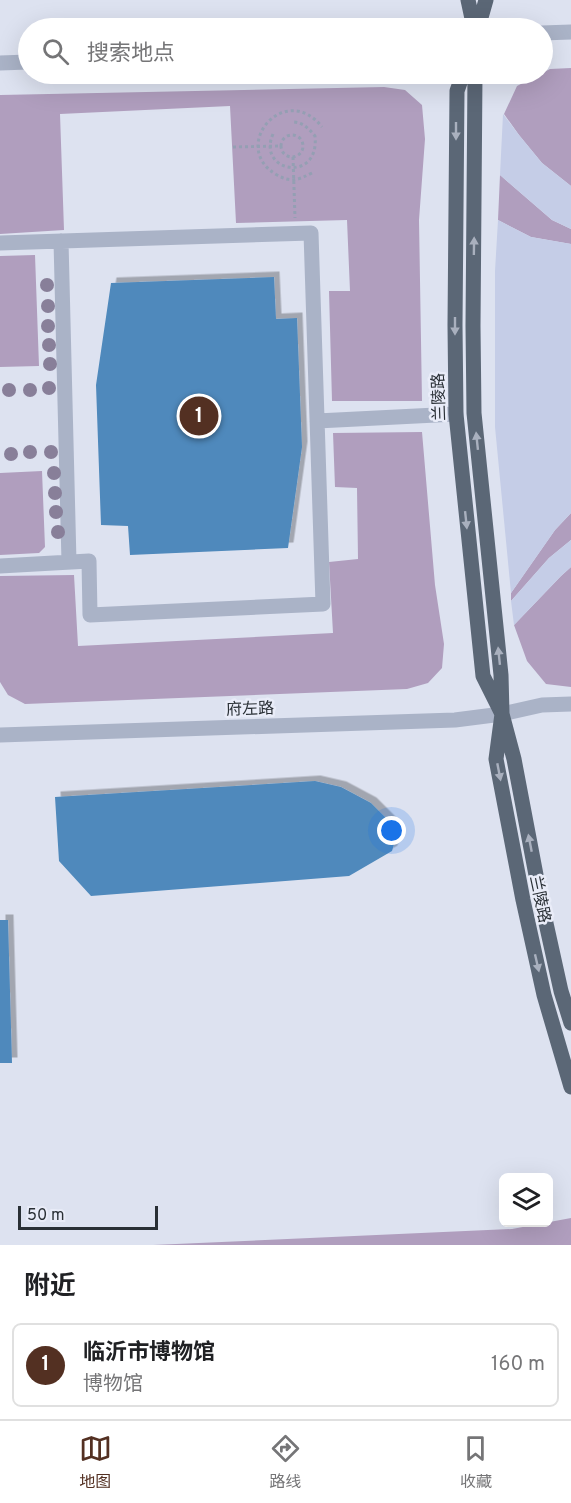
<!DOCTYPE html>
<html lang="zh">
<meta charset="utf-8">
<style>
:root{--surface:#fff;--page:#f2f2f2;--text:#202124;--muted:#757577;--line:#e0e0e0;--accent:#533022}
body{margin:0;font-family:Overpass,"Noto Sans SC",sans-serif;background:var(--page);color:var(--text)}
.controls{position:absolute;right:18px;bottom:18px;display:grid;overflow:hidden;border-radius:9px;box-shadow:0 6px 24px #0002}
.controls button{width:54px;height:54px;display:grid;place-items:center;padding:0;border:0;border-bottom:2px solid var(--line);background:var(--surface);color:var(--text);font:30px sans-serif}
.scale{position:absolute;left:18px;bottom:15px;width:140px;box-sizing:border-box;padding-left:6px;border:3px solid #292f35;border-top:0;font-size:16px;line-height:21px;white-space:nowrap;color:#292f35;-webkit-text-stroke:4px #e9ecf8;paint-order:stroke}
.you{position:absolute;left:392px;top:831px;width:21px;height:21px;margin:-15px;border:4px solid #fff;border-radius:50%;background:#1a73e8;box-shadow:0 0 0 9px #1a73e833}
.badge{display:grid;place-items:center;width:39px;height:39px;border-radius:50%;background:var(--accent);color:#fff;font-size:20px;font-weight:700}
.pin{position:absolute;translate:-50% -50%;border:3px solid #fff;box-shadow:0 2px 6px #0006}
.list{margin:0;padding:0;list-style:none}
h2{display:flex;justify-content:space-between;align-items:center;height:78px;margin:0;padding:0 24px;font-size:26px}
h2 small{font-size:20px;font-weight:400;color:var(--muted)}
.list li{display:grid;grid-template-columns:39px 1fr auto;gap:18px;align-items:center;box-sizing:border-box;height:84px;margin:0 12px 12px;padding:0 12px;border:2px solid var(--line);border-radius:9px}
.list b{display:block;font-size:22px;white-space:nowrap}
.list p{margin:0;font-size:20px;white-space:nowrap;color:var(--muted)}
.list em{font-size:20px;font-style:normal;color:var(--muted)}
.icon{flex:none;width:33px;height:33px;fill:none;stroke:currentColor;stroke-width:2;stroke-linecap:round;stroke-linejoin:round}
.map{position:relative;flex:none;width:571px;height:1245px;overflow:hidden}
.search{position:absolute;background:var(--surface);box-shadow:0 6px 24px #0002;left:18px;right:18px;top:18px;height:66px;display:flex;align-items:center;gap:15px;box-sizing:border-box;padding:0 21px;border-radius:33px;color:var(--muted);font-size:22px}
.sheet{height:174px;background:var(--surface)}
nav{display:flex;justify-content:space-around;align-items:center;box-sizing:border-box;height:84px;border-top:2px solid var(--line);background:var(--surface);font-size:16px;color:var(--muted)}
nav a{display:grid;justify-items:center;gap:3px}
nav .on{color:var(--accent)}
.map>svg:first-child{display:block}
.green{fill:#b09ebe}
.plaza{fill:#c5cde7}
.building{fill:#4f89bc;filter:url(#shadow)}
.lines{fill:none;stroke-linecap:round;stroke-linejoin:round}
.path{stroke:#949fb3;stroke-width:3;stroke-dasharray:3 3;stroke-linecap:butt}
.minor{stroke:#aab3c7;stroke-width:15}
.major{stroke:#5b6776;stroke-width:15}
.tree{fill:#887f99}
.oneway{fill:#a9b0be}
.labels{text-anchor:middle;stroke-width:5;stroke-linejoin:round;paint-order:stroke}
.street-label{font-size:16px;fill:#292f35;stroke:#e9ecf8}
</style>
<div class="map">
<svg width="571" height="1245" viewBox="0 0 571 1245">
<defs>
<filter id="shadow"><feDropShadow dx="5.5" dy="-5.5" stdDeviation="0" flood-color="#0004"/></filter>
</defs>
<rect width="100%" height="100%" fill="#dde2f0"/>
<path class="green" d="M571,68V186L542,163L519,135L504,114L517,86L550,69Z
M384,87L405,90L422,105L425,139L419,220L422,401H332L329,291H350L347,220L236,223L230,106L60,114L64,230L0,234V95Z
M500,175L552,220L571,229V244L531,237L498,220Z
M35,255L39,366L0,367V256Z
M422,432L435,585L444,644L442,668L428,683L407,689L25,704L8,695L0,682V576L74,575L78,646L333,633L329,562L358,559L357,488L335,487L333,433Z
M42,471L45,547L39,553L0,555V473Z
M571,513V540L549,558L511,601V593L555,530Z
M571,567V687L546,684L527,661L514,625L561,576Z
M571,1218V1245H153L512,1229Z"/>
<path class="plaza" d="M503,114L519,135L542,163L571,186V229L552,220L500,175Z
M498,220L531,237L571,244V513L555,530L511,593L495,427V271Z
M571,540V567L561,576L514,625L511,601L549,558Z"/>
<path class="building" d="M274,277L276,319L297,318L302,447L288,548L130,555L128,526L101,525L96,385L111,283Z
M315,781L341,787L371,803L398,830L392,851L349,876L91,896L59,861L55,797Z
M0,920H8L12,1063H0Z"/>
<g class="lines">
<path class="path" d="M273,134C256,172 320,184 315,136C309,129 304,123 294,122
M281 146a11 11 0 1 1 22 0a11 11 0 1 1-22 0Z
M233,147L281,146
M293,157L295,218
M312,173C298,180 291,183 277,175C228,147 285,80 322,127"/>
<path class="minor" d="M542,33L571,32
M0,63L28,62
M61,241L69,562
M0,243L311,233L323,604L90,615L89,561L0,566
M317,421L456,414
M0,735L455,720L502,714L542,705L571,704"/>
<path class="major" d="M468,0L474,28
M478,28L486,0
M463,74L457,91L455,325L456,414L483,676L502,714L514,759L540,896L561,991L571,1023
M475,74L473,326L474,413L501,675L502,714L496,759L523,900L544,995L571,1087"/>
</g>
<g class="tree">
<circle cx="47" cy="285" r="7"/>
<circle cx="48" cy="306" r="7"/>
<circle cx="48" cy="326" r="7"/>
<circle cx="49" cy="345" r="7"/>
<circle cx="50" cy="364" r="7"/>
<circle cx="49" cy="388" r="7"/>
<circle cx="9" cy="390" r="7"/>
<circle cx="30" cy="390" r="7"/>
<circle cx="30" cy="452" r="7"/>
<circle cx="51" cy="452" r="7"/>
<circle cx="11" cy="454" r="7"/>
<circle cx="54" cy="473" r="7"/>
<circle cx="55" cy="493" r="7"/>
<circle cx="56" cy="512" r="7"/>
<circle cx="58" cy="532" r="7"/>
</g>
<defs><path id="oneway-solid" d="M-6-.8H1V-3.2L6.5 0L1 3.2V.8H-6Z" transform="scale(1.5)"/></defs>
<g class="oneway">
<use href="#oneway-solid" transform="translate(456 131) rotate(90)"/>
<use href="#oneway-solid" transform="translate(474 246) rotate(-89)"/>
<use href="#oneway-solid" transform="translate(455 326) rotate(90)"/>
<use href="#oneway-solid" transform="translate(477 441) rotate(-96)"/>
<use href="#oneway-solid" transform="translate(466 520) rotate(84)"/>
<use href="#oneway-solid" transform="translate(499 656) rotate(-96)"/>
<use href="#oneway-solid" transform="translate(499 772) rotate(79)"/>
<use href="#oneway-solid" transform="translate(530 843) rotate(-101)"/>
<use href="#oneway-solid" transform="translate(537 963) rotate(77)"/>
</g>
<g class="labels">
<g class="street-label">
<text transform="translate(438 397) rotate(-92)" y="6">兰陵路</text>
<text transform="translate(250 708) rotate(-2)" y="6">府左路</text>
<text transform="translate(541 899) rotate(78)" y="6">兰陵路</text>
</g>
</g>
</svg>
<div class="controls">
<button><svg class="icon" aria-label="layers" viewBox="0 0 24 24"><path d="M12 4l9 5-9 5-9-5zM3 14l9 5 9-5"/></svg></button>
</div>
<div class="scale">50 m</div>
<div class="you"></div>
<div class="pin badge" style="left:199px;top:416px">1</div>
<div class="search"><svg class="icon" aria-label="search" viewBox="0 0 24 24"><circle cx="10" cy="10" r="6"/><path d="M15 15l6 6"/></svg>搜索地点</div>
</div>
<section class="sheet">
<h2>附近<small></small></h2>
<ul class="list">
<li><span class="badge">1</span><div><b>临沂市博物馆</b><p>博物馆</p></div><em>160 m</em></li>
</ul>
</section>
<nav>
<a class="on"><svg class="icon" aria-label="map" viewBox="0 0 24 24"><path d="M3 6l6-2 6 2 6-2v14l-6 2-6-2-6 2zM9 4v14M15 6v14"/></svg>地图</a>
<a><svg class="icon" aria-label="directions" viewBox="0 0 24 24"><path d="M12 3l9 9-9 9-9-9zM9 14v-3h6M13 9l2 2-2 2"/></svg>路线</a>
<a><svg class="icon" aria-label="saved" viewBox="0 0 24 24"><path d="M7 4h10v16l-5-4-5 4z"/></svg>收藏</a>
</nav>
